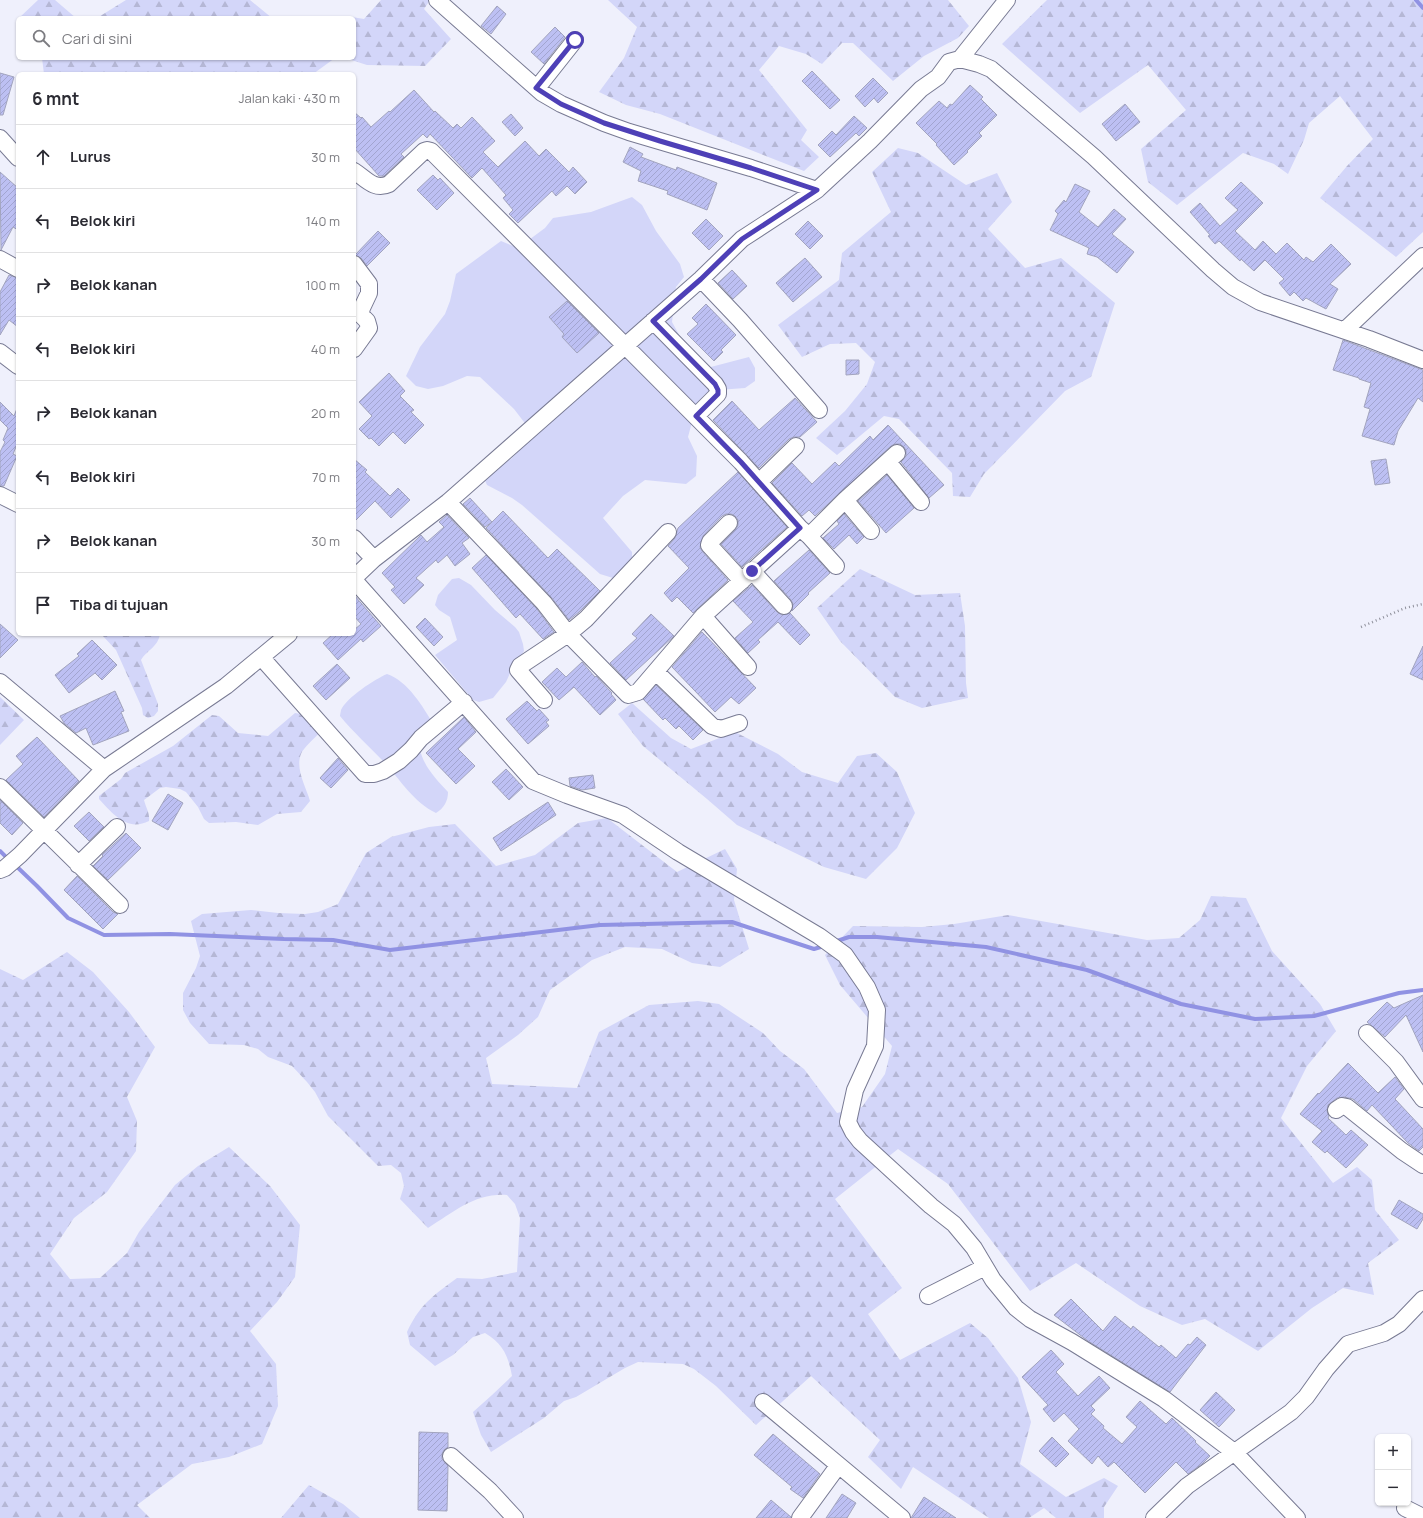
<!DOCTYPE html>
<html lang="id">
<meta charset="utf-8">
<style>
:root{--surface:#fff;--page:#f2f2f3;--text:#2b2b33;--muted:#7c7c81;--line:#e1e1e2}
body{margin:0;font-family:Manrope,sans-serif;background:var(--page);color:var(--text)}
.controls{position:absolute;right:12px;bottom:12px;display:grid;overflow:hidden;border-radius:6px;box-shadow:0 1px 3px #0004}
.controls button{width:36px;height:36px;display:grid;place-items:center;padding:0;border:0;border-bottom:1px solid var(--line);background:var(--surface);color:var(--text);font:20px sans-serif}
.stop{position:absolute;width:12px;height:12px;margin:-9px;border:3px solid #4e40b7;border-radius:50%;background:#fff}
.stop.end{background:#4e40b7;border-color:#fff;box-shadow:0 1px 4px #0008}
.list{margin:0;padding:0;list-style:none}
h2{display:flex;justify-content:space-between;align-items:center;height:52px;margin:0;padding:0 16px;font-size:17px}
h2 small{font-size:13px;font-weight:400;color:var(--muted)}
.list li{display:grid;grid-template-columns:26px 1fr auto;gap:12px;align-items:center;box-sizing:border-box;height:64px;padding:0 16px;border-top:1px solid var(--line)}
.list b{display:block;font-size:15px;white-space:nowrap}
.list em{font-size:13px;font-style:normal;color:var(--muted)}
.icon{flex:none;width:22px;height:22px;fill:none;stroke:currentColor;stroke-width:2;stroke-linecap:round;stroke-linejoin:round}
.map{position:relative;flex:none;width:1423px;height:1518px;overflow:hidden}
.search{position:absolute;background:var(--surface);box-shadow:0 1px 3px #0004;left:16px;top:16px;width:340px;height:44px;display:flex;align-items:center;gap:10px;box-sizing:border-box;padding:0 14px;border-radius:6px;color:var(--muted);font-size:15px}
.panel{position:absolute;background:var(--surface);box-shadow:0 1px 3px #0004;left:16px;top:72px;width:340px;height:564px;border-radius:6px}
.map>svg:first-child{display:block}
.green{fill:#d3d6f9}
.forest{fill:url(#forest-firs)}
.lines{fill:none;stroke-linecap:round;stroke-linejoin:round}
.stream{stroke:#9092e3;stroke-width:4}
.building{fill:url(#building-hatch);stroke:#a2a4be}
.minor-casing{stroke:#787a93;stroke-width:18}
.path{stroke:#8f909b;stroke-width:2.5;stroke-dasharray:1 3;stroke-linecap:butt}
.minor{stroke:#fff;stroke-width:16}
.route{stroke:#4e40b7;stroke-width:5}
</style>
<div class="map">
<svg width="1423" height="1518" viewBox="0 0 1423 1518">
<defs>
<pattern id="forest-firs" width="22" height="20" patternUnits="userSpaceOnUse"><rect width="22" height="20" fill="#d3d6f9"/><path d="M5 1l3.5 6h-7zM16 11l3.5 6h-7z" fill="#b5b7d5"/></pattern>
<pattern id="building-hatch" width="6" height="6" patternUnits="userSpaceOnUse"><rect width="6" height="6" fill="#bdc0f3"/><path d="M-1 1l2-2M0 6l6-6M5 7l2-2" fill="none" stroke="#a2a5d0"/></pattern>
</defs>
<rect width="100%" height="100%" fill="#eff0fc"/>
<path class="green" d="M632,197L642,205L656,231L680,264L684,277L676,287L672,322L688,351L707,368L749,357L755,368V381L745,388L718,390L705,394L697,403L688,437L697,456L696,476L686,484L645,480L623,496L603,518L632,552V562L624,571L613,578L600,574L522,505L512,498L487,485L484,478L499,464L511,459L534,435L514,409L480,377L467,376L443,386L428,389L416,386L406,376L420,347L445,314L450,301L456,274L501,241L518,248L545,228L553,218L591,212Z
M459,578L471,585L495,610L515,627L519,632L523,644L524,651L511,671L506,682L493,698L479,702L473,700L435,655L457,640L450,617L439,610L435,605L438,595L452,579Z
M387,674C408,681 423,707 434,725L419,746C423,766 435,778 448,792C448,801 444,808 436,813C413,802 400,779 383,761C369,746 353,732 340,716C340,716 341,710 341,710C346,698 375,679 387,674Z"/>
<path class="forest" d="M38,0H55L76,18H19Z
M126,0H250L272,18H97Z
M381,0H430L424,9L451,39L425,66L367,65L345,58H354V18H351L352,17L364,19Z
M608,0H948L969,26L958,38L924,56L893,81L853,43H842L822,64L806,54L779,46L759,70L807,130L801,140L819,157L804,171L660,114L626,105L599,92L624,58L637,27Z
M1047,0H1423V232L1396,257L1320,198L1347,166L1373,139L1340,96L1309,123L1304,140L1288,174L1274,164L1243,153L1177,205L1148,182L1141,149L1186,110L1148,65L1080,113L1002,44Z
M42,58H335L313,74H44Z
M898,148L918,153L966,185L997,173L1012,202L988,229L1025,268L1061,258L1115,303L1091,377L1065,391L984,474L970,497L953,496L952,473L899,419L884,416L837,455L816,438L845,411L867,384L875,362L856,343L830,344L802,357L778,325L839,280L842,253L891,212L872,172Z
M860,569L915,595L960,593L965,626L966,683L968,698L922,708L895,697L840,641L817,608Z
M101,634H160C158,647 147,650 141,660L158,704V711L154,716L148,718L143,715L142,708L116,650Z
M0,697L24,720L0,745Z
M632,703L671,738L691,749L735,732L778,754L802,772L838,783L857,756L876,753L897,772L915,813L897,848L866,879L824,867L737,825L707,799L643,746L618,714Z
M295,713L301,714L320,732C315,738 303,748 301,754C295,769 306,787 310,801L301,812L277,814L258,825L236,822L209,823L204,819L198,807L186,792L180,789L166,787L160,788L144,800C146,808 150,813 149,821C127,832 113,814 99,799V796L121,779L125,773L173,746L212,715L219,716L238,733L268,736Z
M607,818L677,872L725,849L737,869L734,900L749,949L720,967L692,963L662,949L625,947L592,960L550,990L538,1017L518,1035L486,1058L492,1084L577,1088L599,1032L649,1005L698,1001L719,1004L763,1033L780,1051L804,1069L837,1113L862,1107L885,1074L892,1046L840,985L825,955L853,926L922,927L954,924L1008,915L1147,940L1179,938L1200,920L1211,896L1246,898L1272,951L1320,1004L1336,1031L1307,1066L1281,1118L1333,1183L1357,1167L1372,1180L1375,1210L1399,1240L1368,1263L1374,1295L1343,1288L1312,1308L1258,1351L1205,1319L1182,1325L1140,1306L1076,1263L1030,1291L948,1184L898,1149L835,1199L902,1288L868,1314L900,1360L970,1323L988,1338L1018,1378L1031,1422L1020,1464L1066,1497L1104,1478L1118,1486L1104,1507V1518H1056L1044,1508L1029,1518H989L913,1467L901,1489L868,1457L880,1440L811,1376L756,1425L716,1386L694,1369L683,1364L638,1362L625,1368L576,1397L564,1401L544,1418L491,1452L481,1435L473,1412L492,1395L512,1376C508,1355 503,1344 485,1333L473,1337L453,1355L435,1366L410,1345L407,1332C420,1304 433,1296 457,1278L482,1279L517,1272L520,1218L515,1204L507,1195C475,1193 454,1212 428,1228L400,1199L404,1186L401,1173L391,1165L378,1166L328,1116L315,1092L307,1082L292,1066L268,1057L258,1049L244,1045L209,1044L190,1023L183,1010V993L196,968L200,956L191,921L202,914L251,910L278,913L305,914L318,912L338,904L366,853L391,837L429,827L455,824L496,866L535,855L578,823Z
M67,952L93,972L129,1012L155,1047L127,1097L137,1121L136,1151L107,1192L74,1218L50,1254L70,1279L100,1278L127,1253L139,1232L175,1185L198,1166L229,1147L270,1186L300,1225L295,1277L277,1302L250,1331L276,1364L278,1406L262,1444L229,1457L192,1464L137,1505L150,1518H0V969L23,980Z
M309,1485L343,1504L360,1518H281Z"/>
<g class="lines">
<path class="stream" d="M1416,0L1423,8
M0,851L9,860
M14,864L37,886L68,918L104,935L170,934L284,939L333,940L390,950L600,925L732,922L814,949L824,946
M834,942L849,937H877L986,947L1087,970L1181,1004L1255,1019L1314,1016L1399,993L1423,990"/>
</g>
<path class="building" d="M497,6L506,14L491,34L481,26Z
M555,27L565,37L544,64L531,52Z
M812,71L840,100L830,109L802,81Z
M0,73L14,77L3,115H0Z
M873,78L888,93L878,103L874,98L865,107L855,96Z
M970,85L983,97L981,99L997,115L979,133L982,136L967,151L968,152L954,165L936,145L937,144L916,123L939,101L947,108L950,104L952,105Z
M414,90L434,112L435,111L453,128L457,124L461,128L472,117L495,141L483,152L498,167L525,141L539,156L546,149L569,172L573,167L587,182L575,194L567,186L556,196L552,191L518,223L509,214L513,210L503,198L506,195L482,168L472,178L430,134L427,138L423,134L401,154L404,157L384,176H379L354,148V112L361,118L362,117L371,127L389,111L390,112Z
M1125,104L1140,122L1116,141L1102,124Z
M511,114L523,128L515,136L502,122Z
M854,116L867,128L859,136L856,133L830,157L818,145L832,131L836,135Z
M630,147L643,154L641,157L676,170L677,167L717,183L707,210L667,194L668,191L638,181L641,171L623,162Z
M0,172L18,188V230L13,227L1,250Z
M433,175L438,180L440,178L454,193L437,210L417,190Z
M1241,182L1263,203L1235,231L1255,250L1263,241L1276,254L1287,243L1304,260L1306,257L1313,262L1331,244L1351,264L1330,284L1338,289L1326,309L1306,298L1303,301L1294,292L1290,296L1279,283L1284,279L1265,260L1254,271L1241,259L1240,261L1219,241L1215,244L1208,236L1210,235L1190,212L1200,203L1220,226L1238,210L1225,198Z
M1075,184L1090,191L1079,212L1098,227L1114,209L1126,219L1112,234L1134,252L1117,273L1097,257L1087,254L1089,248L1050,230L1058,214L1055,211L1064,200L1066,202Z
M706,219L723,236L709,250L692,233Z
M808,221L823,236L810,249L795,234Z
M378,231L390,243L367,266L361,258L355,255Z
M805,258L822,277L793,302L776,283Z
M732,270L747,286L733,299L718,283Z
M9,275L18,278V327L9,320L0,335V292Z
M567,301L599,333L577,353L562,337L564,334L549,317Z
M706,304L736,335L721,350L723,352L714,361L687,334L698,324L692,318Z
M1343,340L1423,370V402L1418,398L1398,431L1394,445L1362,436L1370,409L1364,407L1371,383L1359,379V378L1333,370Z
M846,360H859V374L846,375Z
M389,373L405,391L400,396L414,410L411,412L424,425L405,444L393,432L379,446L371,438L369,439L359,429L372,416L359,402Z
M795,398L817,422L800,437H794L789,439L759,468L713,420L732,401L759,430Z
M0,402L14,416L18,406V442L13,454L17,456L4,486H0V452L5,442L3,440L8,428L0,420Z
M888,425L944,485L929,498L901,462L906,456V451L904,447L900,444H895L891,446L815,516L809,510L802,516L772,483L792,463L812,484L835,462L839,466L870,436L873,440Z
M354,459L367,470L365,472L390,496L398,488L410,500L391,518L375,501L354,522Z
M1386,459L1390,483L1375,485L1371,461Z
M738,472L787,527L742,567L721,544L736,529L738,525V520L735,516L731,514H726L722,516L703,536L700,547L702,551L728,580L693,613L677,597L672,602L664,593L689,568L668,546L675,538L678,528Z
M887,475L914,508L886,533L858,501Z
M470,498L492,522L503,511L548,558L557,549L600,591L579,612L569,620L551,597L486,528L492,522L485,527L463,504Z
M844,514L864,537L857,544L849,535L834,549L823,538L839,524L837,521Z
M447,515L469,538L462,543L470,554L455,566L447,555L438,563L436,560L416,578L424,585L404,604L391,590L395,587L382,573L421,535L427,542L444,527L439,522Z
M809,550L830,573L808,593L809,594L792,611L793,604L791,600L774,581Z
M486,555L537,609L554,632L543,639L520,614L516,618L472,568Z
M752,585L777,612L782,615L790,613L810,635L800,645L778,622L758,640L760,642L748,653L735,638L753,622L733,601Z
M354,595L381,626L363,642L361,639L338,660L323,643L333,634H354V630L361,624L354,616Z
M651,614L674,636L626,680L610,663L637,638L632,634Z
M425,618L443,637L434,646L416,627Z
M0,624L18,640L0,658Z
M702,632L756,688L739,704L731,697L715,712L672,667Z
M92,640L117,665L102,680L95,673L69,693L55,675L79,656L77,654Z
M1423,646V680L1410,674Z
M582,662L595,677L596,676L612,693L611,694L616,700L600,715L574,687L559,700L542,682L557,668L566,677Z
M337,664L350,678L326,700L313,686Z
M656,685L703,730L693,740L679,726L676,729L665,718L663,720L643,699Z
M115,691L124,711L121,712L129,731L93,745L86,728L76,733L64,723L60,716Z
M527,701L537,711L539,709L549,720L546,722L549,726L528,744L506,719Z
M464,717L476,732L458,749L475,766L456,784L426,753Z
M37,737L79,781L44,817L6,780L23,764L16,756Z
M338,758L348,770L331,788L320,778Z
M506,769L523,787L509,800L492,782Z
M593,775L595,788L582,790L570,786L569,778Z
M168,794L183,803L168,830L152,821Z
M0,800L23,823L12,835L0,823Z
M548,802L556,815L501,851L493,838Z
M89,812L104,827L89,841L74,826Z
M126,833L141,848L108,880L93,866L103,856L102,855Z
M77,876L113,912L118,914L103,929L64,890Z
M1423,995V1052L1406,1015L1385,1037L1367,1022L1387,1002L1394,1008Z
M1348,1063L1378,1093L1395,1077L1404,1089L1395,1099L1423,1129V1147L1419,1151L1408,1143L1372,1105L1367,1111L1353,1099L1344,1097L1337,1098L1328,1105L1327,1111L1329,1116L1328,1118L1346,1135L1351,1130L1368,1145L1346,1168L1327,1151L1325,1153L1312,1142L1322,1131L1300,1114L1318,1093L1319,1094Z
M1399,1200L1423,1214V1219L1417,1229L1391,1214Z
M1071,1299L1103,1331L1115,1316L1131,1329L1133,1326L1159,1347L1161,1345L1176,1358L1188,1344L1190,1345L1197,1337L1206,1345L1170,1392L1088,1341L1054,1315Z
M1051,1350L1064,1364L1056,1372L1078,1396L1099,1376L1110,1388L1091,1406L1095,1410L1091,1414L1104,1426L1103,1428L1122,1444L1137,1427L1126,1417L1140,1401L1166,1424L1172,1418L1196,1441L1195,1442L1210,1456L1202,1464L1188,1474L1176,1462L1145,1493L1114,1462L1108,1467L1098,1456L1092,1464L1068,1441L1079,1429L1064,1413L1054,1422L1043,1409L1048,1405L1022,1377Z
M1216,1392L1235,1410L1219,1427L1200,1410Z
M419,1432L448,1433V1447L444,1450L442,1454V1459L448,1466L447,1511L418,1510Z
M773,1434L820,1474L803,1498L790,1489L792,1487L754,1455Z
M1052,1437L1069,1454L1056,1467L1039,1451Z
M842,1494L856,1503L847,1518H826Z
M924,1497L956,1518H911Z
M771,1500L791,1517V1518H756Z"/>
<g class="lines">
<defs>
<path id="minor" d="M437,0L525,78L542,93L561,104L604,123L629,132L751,168L817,190L870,141L921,89L938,77L949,62L960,59L979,64L991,69L1094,157L1213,270L1233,287L1260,302L1369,339L1423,360
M960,59L1007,0
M537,88L575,40
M0,138L18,158
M354,171C365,178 374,191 389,184L424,151L427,150L431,151L741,462L800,528L703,616L638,692L628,695L568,634L544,603L448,502
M0,259L18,269
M354,264L369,284V293L361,310L362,316L367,321L369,328L354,349
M701,279L740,320L819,410
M653,321L715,384L718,389V394L696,416
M1345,330L1423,256
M0,352L18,366
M888,462L921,502
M759,482L796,446
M0,495L18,504
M845,500L871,531
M729,523L710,542L709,545L742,581
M800,528L809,536L845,500L897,453
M809,536L836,566
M354,538L374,559
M752,571L784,606
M354,578L374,559L448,502L701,279L742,239L817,190
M354,580L533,781L567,795L623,815L678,852L819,936L845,955L867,987L877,1010L875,1046L855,1090L848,1122L853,1132L860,1141L931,1206L954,1224L974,1248L993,1280L1016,1308L1030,1319L1072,1342L1164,1399L1234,1452L1297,1518
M703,616L748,667
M261,657L365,774H374L383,771L399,761L411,750L421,738L464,702
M656,672L712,726L721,729L739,723
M0,682L104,769
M544,700L518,670L520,666L568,634L586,619L668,532
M0,787L120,905
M78,865L117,827
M0,870L5,868L20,855L104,769L226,686L289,634
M1367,1033L1396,1062L1423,1099
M1336,1110L1342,1106L1347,1107L1402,1151L1423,1165
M928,1296L985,1267
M763,1402L902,1518
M451,1456L490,1491L515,1518
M1405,1508L1423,1517
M800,1518L838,1466
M1154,1518L1187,1486L1291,1412L1306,1397L1326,1369L1348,1344L1384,1333L1399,1324L1423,1299"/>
</defs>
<use href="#minor" class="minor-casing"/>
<path class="path" d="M1361,627L1405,608L1423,604"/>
<use href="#minor" class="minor"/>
</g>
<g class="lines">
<path class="route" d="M575,40L536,88L561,104L604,123L660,141L751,168L817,190L742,239L701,279L653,321L715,384L718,390V394L696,416L741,462L800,528L752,571"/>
</g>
</svg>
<div class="controls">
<button>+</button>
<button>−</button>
</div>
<div class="stop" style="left:575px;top:40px"></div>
<div class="stop end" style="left:752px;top:571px"></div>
<div class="search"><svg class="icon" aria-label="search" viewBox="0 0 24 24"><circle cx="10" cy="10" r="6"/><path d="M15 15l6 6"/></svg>Cari di sini</div>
<section class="panel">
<h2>6 mnt<small>Jalan kaki · 430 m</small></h2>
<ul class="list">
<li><svg class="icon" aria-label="ahead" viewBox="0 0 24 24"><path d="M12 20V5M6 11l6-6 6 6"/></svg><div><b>Lurus</b></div><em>30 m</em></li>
<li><svg class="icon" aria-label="left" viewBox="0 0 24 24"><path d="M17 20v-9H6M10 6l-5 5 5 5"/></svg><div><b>Belok kiri</b></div><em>140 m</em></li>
<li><svg class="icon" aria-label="right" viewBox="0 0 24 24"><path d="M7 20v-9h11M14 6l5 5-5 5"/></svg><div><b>Belok kanan</b></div><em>100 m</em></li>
<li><svg class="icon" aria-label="left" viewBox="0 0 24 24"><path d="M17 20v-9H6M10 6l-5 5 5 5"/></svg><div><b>Belok kiri</b></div><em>40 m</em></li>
<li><svg class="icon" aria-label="right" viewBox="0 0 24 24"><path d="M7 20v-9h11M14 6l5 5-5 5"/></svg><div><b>Belok kanan</b></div><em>20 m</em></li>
<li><svg class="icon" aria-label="left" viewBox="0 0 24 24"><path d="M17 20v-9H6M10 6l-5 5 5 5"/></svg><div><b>Belok kiri</b></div><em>70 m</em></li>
<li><svg class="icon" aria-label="right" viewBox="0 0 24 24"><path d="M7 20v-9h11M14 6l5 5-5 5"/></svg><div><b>Belok kanan</b></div><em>30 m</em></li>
<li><svg class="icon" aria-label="arrive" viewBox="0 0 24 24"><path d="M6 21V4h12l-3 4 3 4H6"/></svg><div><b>Tiba di tujuan</b></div></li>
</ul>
</section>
</div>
